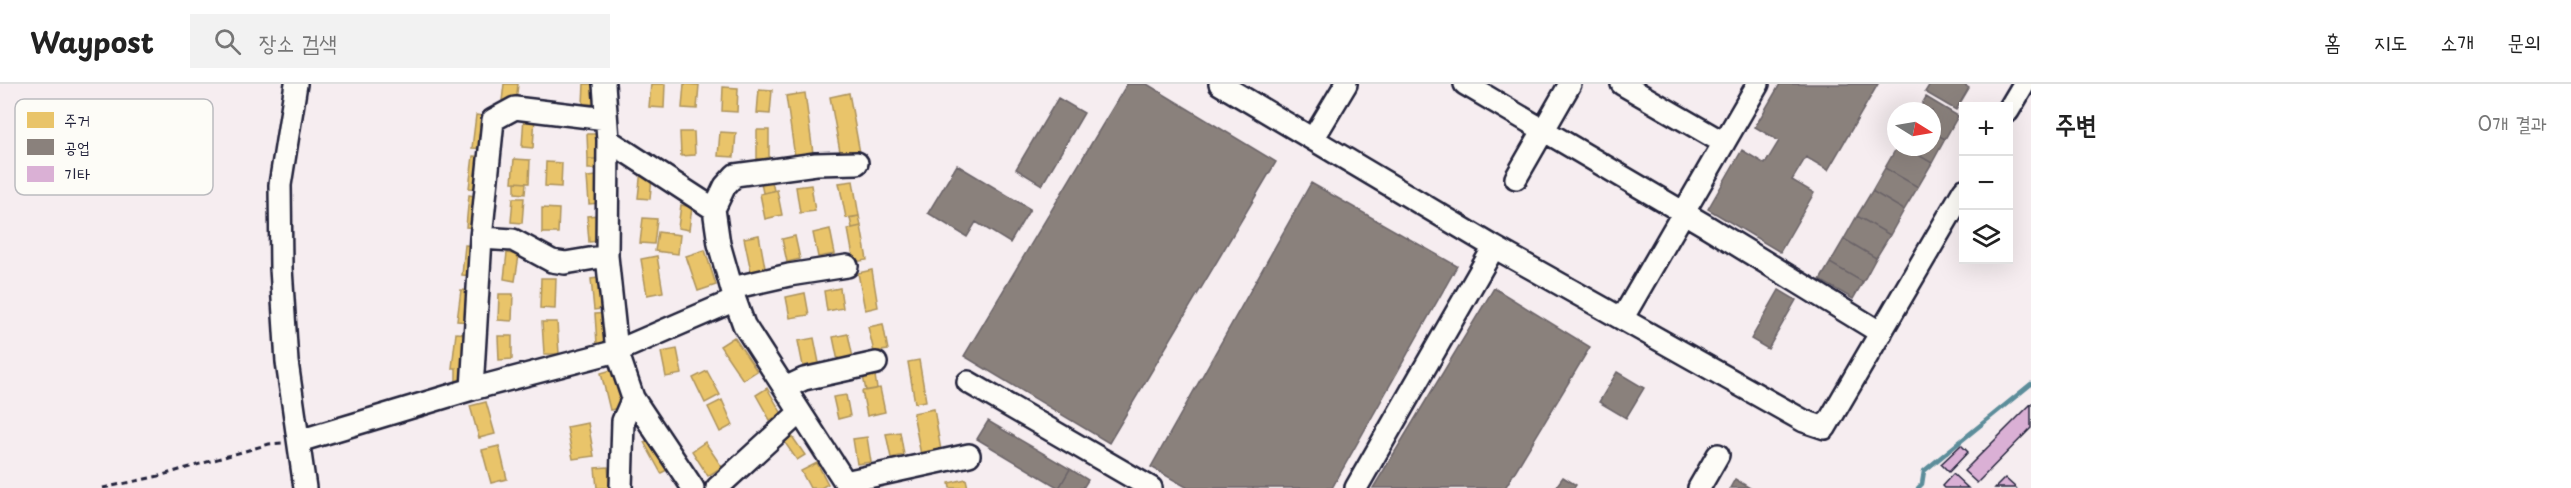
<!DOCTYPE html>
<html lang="ko">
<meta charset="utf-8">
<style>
:root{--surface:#fff;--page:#f2f2f2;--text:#222;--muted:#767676;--line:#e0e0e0}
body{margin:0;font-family:"Playpen Sans","Poor Story",sans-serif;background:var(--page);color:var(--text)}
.controls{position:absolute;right:18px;top:18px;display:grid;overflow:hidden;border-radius:0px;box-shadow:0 6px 24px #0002}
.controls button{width:54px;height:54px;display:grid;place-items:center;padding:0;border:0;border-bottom:2px solid var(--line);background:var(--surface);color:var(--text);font:30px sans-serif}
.compass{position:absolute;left:1887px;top:18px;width:54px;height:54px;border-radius:50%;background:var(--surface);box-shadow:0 6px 24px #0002;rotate:101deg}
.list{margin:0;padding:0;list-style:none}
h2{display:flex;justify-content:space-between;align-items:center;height:78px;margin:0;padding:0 24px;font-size:26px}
h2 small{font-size:20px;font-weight:400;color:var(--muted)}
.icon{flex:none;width:33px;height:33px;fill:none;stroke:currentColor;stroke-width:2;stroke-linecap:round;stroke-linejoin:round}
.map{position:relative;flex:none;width:2031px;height:404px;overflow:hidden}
header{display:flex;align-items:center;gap:36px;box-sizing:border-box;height:84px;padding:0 30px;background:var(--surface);border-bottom:2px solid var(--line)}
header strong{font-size:28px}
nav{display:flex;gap:33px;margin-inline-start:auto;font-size:21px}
.search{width:420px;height:54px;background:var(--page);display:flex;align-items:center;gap:15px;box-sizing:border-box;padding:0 21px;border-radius:0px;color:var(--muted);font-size:22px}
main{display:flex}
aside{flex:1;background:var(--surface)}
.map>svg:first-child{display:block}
.homes{fill:#e9c46a;stroke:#ad935c;stroke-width:1.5}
.industry{fill:#8a817c;stroke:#6b6468;stroke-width:1.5}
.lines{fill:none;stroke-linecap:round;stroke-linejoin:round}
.stream{stroke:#5c8d9a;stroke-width:4.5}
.building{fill:#dab0d5;stroke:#22223b;stroke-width:1.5}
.minor-casing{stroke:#22223b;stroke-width:26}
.path{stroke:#22223b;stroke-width:3;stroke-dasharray:6 4.5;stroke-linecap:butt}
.minor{stroke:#fdfcf7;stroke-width:21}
.key{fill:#fdfcf7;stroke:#bbbbbf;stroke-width:1.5}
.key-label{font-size:16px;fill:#22223b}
</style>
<header>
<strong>Waypost</strong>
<div class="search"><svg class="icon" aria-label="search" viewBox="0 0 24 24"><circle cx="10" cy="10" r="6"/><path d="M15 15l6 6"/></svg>장소 검색</div>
<nav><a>홈</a><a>지도</a><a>소개</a><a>문의</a></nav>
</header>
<main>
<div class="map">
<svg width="2031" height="404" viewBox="0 0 2031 404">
<rect width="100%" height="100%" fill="#f6edf0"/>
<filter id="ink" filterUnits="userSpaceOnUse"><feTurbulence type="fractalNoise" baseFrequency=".0167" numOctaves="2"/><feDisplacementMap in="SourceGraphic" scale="12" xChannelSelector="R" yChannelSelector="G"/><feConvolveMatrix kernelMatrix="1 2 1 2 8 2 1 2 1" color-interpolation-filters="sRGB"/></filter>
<g filter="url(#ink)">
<path class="homes" d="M504,0H518L516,18L502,17Z
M584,0H599V20H583Z
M651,0H665L664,24L649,23Z
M684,0L699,1L697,25L682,24Z
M723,3L738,4L737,28L722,27Z
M759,5L772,6L770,30L757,29Z
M805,9L814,77L796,80L786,12Z
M849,9L860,69L841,73L830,13Z
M476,31L490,33L487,65L472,64Z
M524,31L535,32L533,64L522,63Z
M757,46H769V75H757Z
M680,48H694L695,71L681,72Z
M720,48L736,49L734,73L718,72Z
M587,50H600L601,75H588Z
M473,72L485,73L481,105L469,104Z
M514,75L530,76L529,99L512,98Z
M588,75H601L602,85H588Z
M546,78L562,79L561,103L545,102Z
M641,86L652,92L650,115L638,114Z
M597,92L600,119L589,120L587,93Z
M771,92L774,107L763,109L760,94Z
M853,97L859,132L846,134L839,99Z
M515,98L526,99L525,110L515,109Z
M811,101L815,127L800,129L796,103Z
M777,106L782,131L765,135L760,110Z
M469,111L481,113L478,144L466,143Z
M513,114H524L522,139L511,138Z
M681,121L692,123L689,146L678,144Z
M542,124L559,125L558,149H542Z
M599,131L600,157L589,158L587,132Z
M859,132L861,142L852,144L850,134Z
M643,134L657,135L654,160L640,159Z
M861,142L867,176L854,178L848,145Z
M830,145L835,170L818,173L813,149Z
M658,148L680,151L678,170L655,167Z
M759,151L766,189L752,192L744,154Z
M795,152L800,175L787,178L782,155Z
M465,161L477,162L474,192L462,191Z
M705,166L716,201L698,207L686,172Z
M507,169L519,171L515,197L504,195Z
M657,172L663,208L647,211L641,175Z
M872,186L878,223L865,226L858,189Z
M605,193L609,224L594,226L591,195Z
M541,194H556L555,225L540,224Z
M840,204L843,224L827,227L824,207Z
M461,206L474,207L471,238L457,237Z
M805,209L809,231L790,234L786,213Z
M499,210H513L512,237L498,236Z
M609,229L612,259L597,260L595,230Z
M542,238H557L559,270H544Z
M883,240L888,266L874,268L868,243Z
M456,249L469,250V297L456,300V284H452Z
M848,250L853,274L838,277L833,253Z
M498,252H512V275L499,276Z
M734,253L757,287L743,296L720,262Z
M814,254L819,279L803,282L798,257Z
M677,265L682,290L666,293L661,268Z
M919,276L926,317L915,319L908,278Z
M615,285L624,323L610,326L601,289Z
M874,285L877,305L866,307L862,287Z
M707,287L720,311L705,319L693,294Z
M767,304L782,330L770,336L756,311Z
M880,304L885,328L867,332L862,307Z
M846,311L850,332L838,335L833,313Z
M722,316L733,341L720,348L708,323Z
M486,318L495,350L479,354L470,322Z
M934,325L941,367L921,371L913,329Z
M588,339L594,372L573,375L567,343Z
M789,348L805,371L797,376L781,353Z
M900,348L904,371L891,374L886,350Z
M656,352L673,383L661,389L644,358Z
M867,353L871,378L857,380L853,355Z
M705,358L722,383L708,392L692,367Z
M499,362L507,395L491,399L482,366Z
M817,379L828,400L821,404H810L801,387Z
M608,383L610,404H597L595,384Z
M966,395L968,404H950L949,399Z"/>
<path class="industry" d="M1127,0H1147L1276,78L1109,359L964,272Z
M1780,0H1878L1828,86L1806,73L1792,96L1814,109L1780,168L1708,125L1742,66L1765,80L1779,57L1755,43Z
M1930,0H1963L1969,4L1956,26L1925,8Z
M1926,13L1958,32L1945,55L1932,48V27H1918Z
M1058,14L1084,29L1042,101L1016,85Z
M1932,48L1945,55L1932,79L1905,63H1932Z
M1897,63H1905L1932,79L1918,103L1885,84Z
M957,81L1030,125L1010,159L976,138L967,153L928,129Z
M1885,84L1918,103L1904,126L1872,107Z
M1311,99L1457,182L1332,404H1188L1151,383Z
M1872,107L1904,126L1890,151L1857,132Z
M1857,132L1890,151L1876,174L1844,155Z
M1844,155L1876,174L1863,198L1830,179Z
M1830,179L1863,198L1853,215L1820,196Z
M1494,204L1590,263L1505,404H1373Z
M1779,206L1796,216L1768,265L1751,255Z
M1617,288L1644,304L1626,334L1599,318Z
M988,337L1070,385L1059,404L977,355Z
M1070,385L1088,396L1083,404H1059Z
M1563,393L1576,401L1574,404H1555Z
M1735,395L1750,404H1730Z"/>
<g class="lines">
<path class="stream" d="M1918,404L1922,400L1924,387L2031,300"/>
</g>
<path class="building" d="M2031,320V344L1977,399L1964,387Z
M1961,361L1968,368L1949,388L1941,380Z
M1953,390L1968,404H1944L1942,402Z
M2005,394L2016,404H1995Z"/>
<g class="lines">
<defs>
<path id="minor" d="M296,0L280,101L281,184L287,278L305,404
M604,0L608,56L607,172L617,267L633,314L693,404
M1220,0L1494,163L1804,337L1825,344L1964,106
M1465,0L1708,143L1881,249
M1622,0L1724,59
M2008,27L2024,0
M1313,55L1346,0
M608,56L714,125
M1516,94L1570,0
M481,154L513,156L552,177L565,179L607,172
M732,204L789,191L847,182
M735,216L719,160L714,125L725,102L735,91L816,80L857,79
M1622,235L1758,0
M968,298L1151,404
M785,304L804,295L876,279
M472,305L481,154L493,36L515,24L606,35
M299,357L472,305L617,267L735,216L744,241L849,404
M845,398L969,371
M621,404L623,337L633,314
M717,404L800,328
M1356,404L1494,163
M1699,404L1718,371"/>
</defs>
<use href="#minor" class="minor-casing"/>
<path class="path" d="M103,404L159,392L269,360L282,359"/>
<use href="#minor" class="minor"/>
</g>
</g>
<rect x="15" y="15" width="198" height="96" rx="9" class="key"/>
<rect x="27" y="28" width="27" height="16" fill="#e9c46a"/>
<rect x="27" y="55" width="27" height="16" fill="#8a817c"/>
<rect x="27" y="82" width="27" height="16" fill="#dab0d5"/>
<g class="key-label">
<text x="64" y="42">주거</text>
<text x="64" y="69">공업</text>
<text x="64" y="96">기타</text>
</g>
</svg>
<div class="controls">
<button>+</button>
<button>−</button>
<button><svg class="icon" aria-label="layers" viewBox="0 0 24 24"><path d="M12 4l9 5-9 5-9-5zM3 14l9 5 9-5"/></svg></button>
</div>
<svg class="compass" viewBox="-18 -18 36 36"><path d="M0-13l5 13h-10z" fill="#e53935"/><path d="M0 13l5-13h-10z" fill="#767676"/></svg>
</div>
<aside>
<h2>주변<small>0개 결과</small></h2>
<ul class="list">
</ul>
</aside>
</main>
